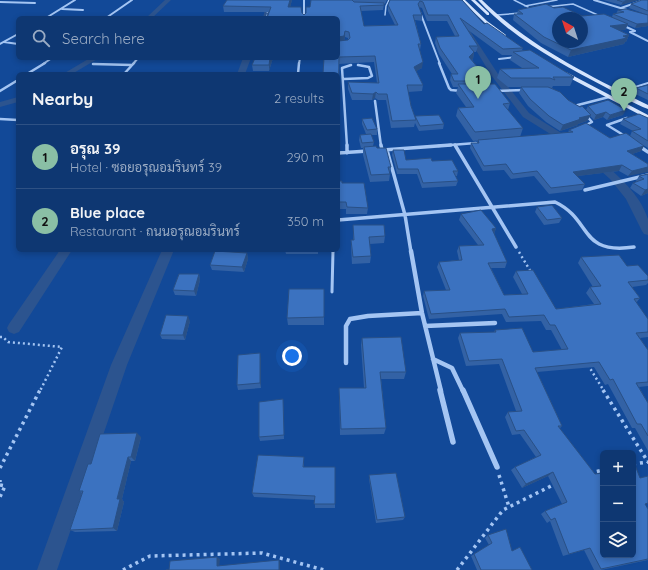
<!DOCTYPE html>
<meta charset="utf-8">
<style>
:root{--surface:#0e3772;--page:#1c427a;--text:#f1f3f6;--muted:#9bacc4;--line:#2e5184;--accent:#8abfa5}
body{margin:0;font-family:Quicksand,Sarabun,sans-serif;background:var(--page);color:var(--text)}
.controls{position:absolute;right:12px;bottom:12px;display:grid;overflow:hidden;border-radius:6px;box-shadow:0 2px 6px #0003}
.controls button{width:36px;height:36px;display:grid;place-items:center;padding:0;border:0;border-bottom:1px solid var(--line);background:var(--surface);color:var(--text);font:20px sans-serif}
.compass{position:absolute;left:552px;top:12px;width:36px;height:36px;border-radius:50%;background:var(--surface);box-shadow:0 2px 6px #0003;rotate:321deg}
.you{position:absolute;left:292px;top:356px;width:14px;height:14px;margin:-10px;border:3px solid #fff;border-radius:50%;background:#1a73e8;box-shadow:0 0 0 6px #1a73e833}
.badge{display:grid;place-items:center;width:26px;height:26px;border-radius:50%;background:var(--accent);color:#111;font-size:13px;font-weight:700}
.pin{position:absolute;translate:-50% -33px;filter:drop-shadow(0 1px 2px #0008)}
.pin::after{content:'';position:absolute;top:21px;width:14px;height:12px;background:inherit;clip-path:polygon(0 0,100% 0,50% 100%)}
.list{margin:0;padding:0;list-style:none}
h2{display:flex;justify-content:space-between;align-items:center;height:52px;margin:0;padding:0 16px;font-size:17px}
h2 small{font-size:13px;font-weight:400;color:var(--muted)}
.list li{display:grid;grid-template-columns:26px 1fr auto;gap:12px;align-items:center;box-sizing:border-box;height:64px;padding:0 16px;border-top:1px solid var(--line)}
.list b{display:block;font-size:15px;white-space:nowrap}
.list p{margin:0;font-size:13px;white-space:nowrap;color:var(--muted)}
.list em{font-size:13px;font-style:normal;color:var(--muted)}
.icon{flex:none;width:22px;height:22px;fill:none;stroke:currentColor;stroke-width:2;stroke-linecap:round;stroke-linejoin:round}
.map{position:relative;flex:none;width:648px;height:570px;overflow:hidden}
.search{position:absolute;background:var(--surface);box-shadow:0 2px 6px #0003;left:16px;top:16px;width:324px;height:44px;display:flex;align-items:center;gap:10px;box-sizing:border-box;padding:0 14px;border-radius:6px;color:var(--muted);font-size:15px}
.panel{position:absolute;background:var(--surface);box-shadow:0 2px 6px #0003;left:16px;top:72px;width:324px;height:180px;border-radius:6px}
.map>svg:first-child{display:block}
.lines{fill:none;stroke-linecap:round;stroke-linejoin:round}
.canal{fill:#2c548f;fill-rule:evenodd}
.path-far2{stroke:#a4c5f3;stroke-width:1;stroke-dasharray:1 1.5;stroke-linecap:butt}
.path-far1{stroke:#a4c5f3;stroke-width:2.5;stroke-dasharray:2 3;stroke-linecap:butt}
.path{stroke:#a4c5f3;stroke-width:3.5;stroke-dasharray:3 4;stroke-linecap:butt}
.service-far3{stroke:#a4c5f3;stroke-width:1.5}
.service-far2{stroke:#a4c5f3;stroke-width:2}
.service-far1{stroke:#a4c5f3;stroke-width:2.5}
.service{stroke:#a4c5f3;stroke-width:3}
.minor-far4{stroke:#a4c5f3;stroke-width:2}
.minor-far3{stroke:#a4c5f3;stroke-width:2.5}
.minor-far2{stroke:#a4c5f3;stroke-width:3.5}
.minor-far1{stroke:#a4c5f3;stroke-width:4.5}
.minor{stroke:#a4c5f3;stroke-width:5.5}
.secondary{fill:#d4e4fd;fill-rule:evenodd}
.wall{fill:#3362a5;fill-rule:evenodd}
.shaded-wall{fill:#295086}
.building{fill:#3b72c0;stroke:#295086;fill-rule:evenodd}
</style>
<div class="map">
<svg width="648" height="570" viewBox="0 0 648 570">
<rect width="100%" height="100%" fill="#124998"/>
<g class="lines">
<path class="canal" d="M165,0H171L152,18H146Z
M267,0H273L269,18H263Z
M466,31H470L498,74L529,113L574,141L576,143L574,145H568L523,117L491,75L465,32Z
M90,58H99L72,74H63Z
M243,58H251L245,74H237Z
M18,97V102L0,107V102Z
M595,158L598,159C618,175 640,194 648,219C648,224 648,230 648,235L644,234L642,231L626,199L610,179L590,161Z
M60,250H72L19,332L14,334L9,332L7,328L9,324Z
M162,250H174L127,365L57,570H37L111,365Z"/>
<path class="path-far2" d="M266,18L268,9"/>
<path class="path-far1" d="M519,252L531,272
M0,337H3L8,342L62,347L40,391
M588,365L604,391"/>
<path class="path" d="M603,390L648,462
M633,464L648,462
M0,468L40,390
M590,473L603,470
M499,475L509,507
M0,480V482
M0,485L5,486L0,497
M123,570L150,556L262,553L324,570
M457,570L503,510L555,484"/>
<path class="service-far3" d="M514,0L528,7V11
M525,6L557,0
M546,7L573,4L600,16
M385,15L386,6L389,0
M497,15L521,13"/>
<path class="service-far2" d="M619,92L648,83"/>
<path class="service-far1" d="M333,252V250"/>
<path class="service" d="M332,292L333,251"/>
<path class="minor-far4" d="M304,0V18
M594,0L627,10
M0,2L35,3
M621,8L644,0
M62,9L83,10
M420,12L440,64
M46,18L75,0
M106,18L132,0
M622,25L635,31L630,32L648,41
M4,42L18,44
M0,44L18,34
M499,59L516,57
M43,64L52,58
M133,64L138,58
M299,64L300,58"/>
<path class="minor-far3" d="M439,63L449,88L451,90L461,91
M93,64L132,65
M27,74L45,63
M124,74L134,63
M298,74L299,63
M344,79L368,78L372,76L369,67L358,65
M0,91L18,80
M496,91L525,90
M375,101L381,146
M574,106L609,97
M0,119L18,120
M607,125L625,136
M607,125L627,118
M582,127L592,122L585,114
M347,146L342,68L351,65
M438,146L476,143"/>
<path class="minor-far2" d="M347,145V153
M381,145L382,150
M455,145L516,247
M639,146L648,152
M383,150L451,145
M387,150L405,215L411,252
M338,153L368,151
M585,190L648,175
M338,220L555,202C593,220 578,255 634,247"/>
<path class="minor-far1" d="M411,251L422,313L441,391
M425,326L495,323
M433,359L452,368L463,391
M346,363V326L350,319L368,316L422,313"/>
<path class="minor" d="M440,390L453,442
M463,390L497,467"/>
<path class="secondary" d="M461,0H465L487,21L506,35V37H504L485,23Z
M471,0H475L489,13V15H487Z
M478,0H482C530,47 589,75 648,105V109C634,104 620,95 607,88C561,64 513,39 478,0Z
M562,72H566L648,115V119L562,74Z"/>
</g>
<path class="wall" d="M292,0L290,7L304,15L306,13L310,7L311,0H387L385,4H384L383,10L361,11L364,26L395,25L388,11V5L390,0H462L484,24L523,48L522,50L574,77L570,86H553L552,88L568,100L586,110L588,106L623,115L607,120L603,117L594,120L590,116L587,121L578,124V125L560,131L546,122L528,106L519,93L521,87H508L497,78L500,69L522,68L510,60L512,55H502L468,30L478,46L476,52H474L473,59L472,60L489,81L488,84L510,103L508,110L523,128L520,137L473,141L456,116L458,108L466,107L456,93L458,87H453L450,80L451,74H452L439,54L435,43L436,37L455,36L447,21H427L422,8L419,7L422,15V21L415,20L421,44L420,50L422,68L416,71L423,85L422,91L408,92L411,106L415,118V116L444,124L443,129L419,131L415,123L414,127L391,128L386,100H378L375,98L372,100H352L348,89V82L377,83L374,62L339,64L338,122V18L269,12H224L223,6ZM345,37L348,38V40L344,41Z
M603,0H638L621,5Z
M648,0V26L635,28L628,25L625,30H619L629,35L626,42H625L624,44L568,57L541,43L513,20L514,14H517L518,10L554,8L582,16L612,17L613,14H616L618,10L645,14L629,8L631,4Z
M255,58H273L269,71H253L252,65Z
M648,85V100L633,93L636,88Z
M648,118V148L643,145L644,146L641,151L632,154L648,164L628,176L619,171L577,176L585,184L582,190L549,194L534,176L511,179L504,170L483,171L470,148L471,143H477L478,140L568,133L569,130L610,138L630,136L632,131H633L620,124L623,119Z
M362,119L377,129V135H371L374,142L373,146L377,148L391,167L389,181L370,182L363,155V148H361L359,140L360,135L366,134L362,124Z
M393,150L406,160L432,161L458,171L457,176H455L458,181L456,186L422,188L417,174H397L392,155Z
M648,174V193L641,196L630,188L633,183L636,182V181L639,176Z
M338,181L342,183L368,208L367,214H346V209H338Z
M537,207L562,218L559,223L544,225L535,212Z
M461,214L496,228L494,234L507,262L505,268H491L504,295L522,294L513,277L516,271L556,309L594,304L586,293L590,287H593L578,263L581,257L627,266L648,276V283L646,285L632,287L640,298L636,303L648,319V337L640,338L648,350V386L639,387L648,403V451L635,428H632L608,384L605,385L594,367L537,372L562,426L559,429L595,474L645,504L648,509V560L601,570H594L584,550L563,556L550,521L547,523L541,514L545,511L562,504L548,476L522,488L511,470L515,467L536,457L520,434L512,435L505,417L508,412L516,411L499,364L466,366L458,338L460,333L494,332L495,330L533,352L562,350L551,330H546L541,321L506,322L502,314L429,319L423,296L424,291L446,290L437,267L439,262L459,260L457,251L459,246L478,245L459,220Z
M353,225L385,236L384,243L370,244L371,256L370,263L352,264L351,247V240H353Z
M285,250H318V254H286Z
M247,253L248,259L244,272L212,270L210,265Z
M199,274L200,280L196,296L175,295L173,290Z
M324,289V325H288L287,318Z
M190,321L185,340L162,339L160,335Z
M362,338L406,372L404,379H381L386,428L384,434L340,435L339,388H364L361,345Z
M261,358V388L238,390L237,385Z
M283,404L284,439L260,441L259,437Z
M141,437L135,461H131L122,499L124,502L117,531L75,532L70,530L82,493L79,491L91,464Z
M304,462V467L335,504V508H315V500L254,497L252,493Z
M369,475L405,517L403,520L376,523L369,479Z
M488,535L512,551L532,570H477L471,556L489,545L485,538Z"/>
<path class="shaded-wall" d="M290,0H292L289,12L288,7Z
M627,0H638L621,5L623,2Z
M648,23V26L635,28L637,24Z
M628,24L625,30L607,32L610,26Z
M345,31V37L344,42L338,43V37Z
M629,35L626,42H625L624,44L568,57L571,50L623,36Z
M474,52L473,59L468,63L469,57Z
M270,58H273L269,71V65Z
M423,62L422,68L413,73L414,67Z
M376,92L375,98L372,100L373,94Z
M626,110L623,115L607,120L610,115Z
M606,112L603,117L594,120L596,115Z
M591,115L587,121L578,124V125L560,131L563,125L579,118Z
M644,146L641,151L624,157L627,151Z
M622,165L619,171L570,177L573,172Z
M648,167V172L628,176L632,171Z
M648,189V193L641,196L645,190Z
M496,228L494,234L492,229Z
M247,253L248,259L244,272L242,267Z
M199,274L200,280L196,296L194,291Z
M188,316L190,321L185,340L183,335Z
M260,353L261,358V388L260,383Z
M137,433L141,437L135,461L131,457Z
M128,457L131,461L122,499L124,502L117,531L113,528L117,499Z
M553,472L548,476L522,488L526,484Z
M217,557L220,559L219,568L217,566Z
M279,560L280,563V570H279Z"/>
<path class="building" d="M227,0H290L288,7H301L302,13L304,15L306,13V7H310L311,0H352L354,2L384,3V5L360,6L364,26L398,25L388,5L390,0H462L484,24L487,23L523,48L503,49L460,18L478,46H469L474,52L469,57L489,81H454L451,74H458L440,48L436,37L459,36L448,15H428L423,2L420,1L418,4L422,15H413L421,44H418L423,62L414,67L423,85H407L411,106L416,120L392,121L387,94H378L376,92L373,94L352,93L348,82L379,83L375,56L339,57L338,117V74H323L324,58H338V41L348,40L350,38L349,32L345,31L344,36L338,37V18H267L271,7L223,6Z
M617,0H627L623,2Z
M642,0H648V11L631,4Z
M546,4L554,8L563,7L582,16L604,14L628,24L610,26L629,35L623,36L627,38L571,50L544,37L514,14H523L518,10ZM558,18H582V42H558Z
M626,9L648,15V23L637,24L613,14L624,12L618,10Z
M530,50L574,77H553L555,80L550,78H511L500,69L539,68L513,52Z
M255,58H270L269,65H252Z
M458,84H495L510,103L503,104L523,128L475,132L458,108L474,107Z
M648,85V94L636,88Z
M521,87H548L560,92L568,100L580,107L582,106L591,115L579,118L581,119L563,125L549,116L530,99Z
M608,100L626,110L610,115L606,112L596,115L588,106Z
M639,114L648,118V141L632,131L641,129L623,119Z
M439,115L444,124L420,126L415,116Z
M372,118L377,129L367,130L362,119Z
M586,123L610,138L626,133L637,141L644,146L627,151L648,164V167L632,171L622,165L573,172L585,184L551,188L537,171L513,174L506,164L484,166L471,143H479L478,140L573,132L569,130Z
M371,134L374,142L362,143L360,135Z
M376,146L377,148H386L391,167H388L390,174L371,175L364,147Z
M393,150H404L406,160L431,158L432,161L452,160L458,171H453L458,181L423,183L418,169H398Z
M648,174V189L645,190L633,183L644,179L639,176Z
M338,181H342V183H364L368,208L347,207L346,202H338Z
M552,205L562,218L547,220L537,207Z
M481,210L496,228L492,229L507,262L488,263L504,295L528,294L516,271L533,270L556,309L601,304L590,287L601,286L581,257L619,255L627,266L638,265L648,276V280L628,282L640,298L634,299L648,319V332L636,333L648,350V382L636,383L648,403V436L641,424H637L613,379L610,380L599,362L535,368L562,426H558L595,474L603,473V555H633V466L635,465L640,478L648,476V503L645,504L648,509V559L601,569L590,548L569,554L555,518L551,520L545,511L567,502L553,472L526,484L515,467L541,455L524,430L516,431L508,412L522,411L502,359L469,361L460,333L496,332L495,330L522,328L533,352L568,349L555,325H550L544,315L509,317L505,309L431,314L424,291L450,290L439,262L462,260L459,246L484,245L461,214Z
M353,225H384L385,236L369,237L371,256L353,257L351,240H354Z
M215,251L247,253L242,267L210,265Z
M179,274H199L194,291L173,290Z
M289,289H324V317L287,318Z
M166,315L188,316L183,335H160Z
M401,337L406,372H380L386,428L341,429L339,388H366L362,338Z
M260,353V383L237,385L238,355Z
M283,399L284,435L259,437V402Z
M137,433L131,457H128L117,499H120L113,528L70,530L83,491H79L88,464H91L100,434Z
M258,455L304,457L303,467H335V504H314L315,496L252,493Z
M396,473L405,517L377,520L369,475Z
M506,529L512,551L520,547L532,570H481L474,554L492,543L488,535Z
M217,557V566L279,560V570H166H169L170,561Z"/>
</svg>
<div class="controls">
<button>+</button>
<button>−</button>
<button><svg class="icon" aria-label="layers" viewBox="0 0 24 24"><path d="M12 4l9 5-9 5-9-5zM3 14l9 5 9-5"/></svg></button>
</div>
<svg class="compass" viewBox="-18 -18 36 36"><path d="M0-13l5 13h-10z" fill="#e53935"/><path d="M0 13l5-13h-10z" fill="#9bacc4"/></svg>
<div class="you"></div>
<div class="pin badge" style="left:478px;top:99px">1</div>
<div class="pin badge" style="left:624px;top:111px">2</div>
<div class="search"><svg class="icon" aria-label="search" viewBox="0 0 24 24"><circle cx="10" cy="10" r="6"/><path d="M15 15l6 6"/></svg>Search here</div>
<section class="panel">
<h2>Nearby<small>2 results</small></h2>
<ul class="list">
<li><span class="badge">1</span><div><b>อรุณ 39</b><p>Hotel · ซอยอรุณอมรินทร์ 39</p></div><em>290 m</em></li>
<li><span class="badge">2</span><div><b>Blue place</b><p>Restaurant · ถนนอรุณอมรินทร์</p></div><em>350 m</em></li>
</ul>
</section>
</div>
